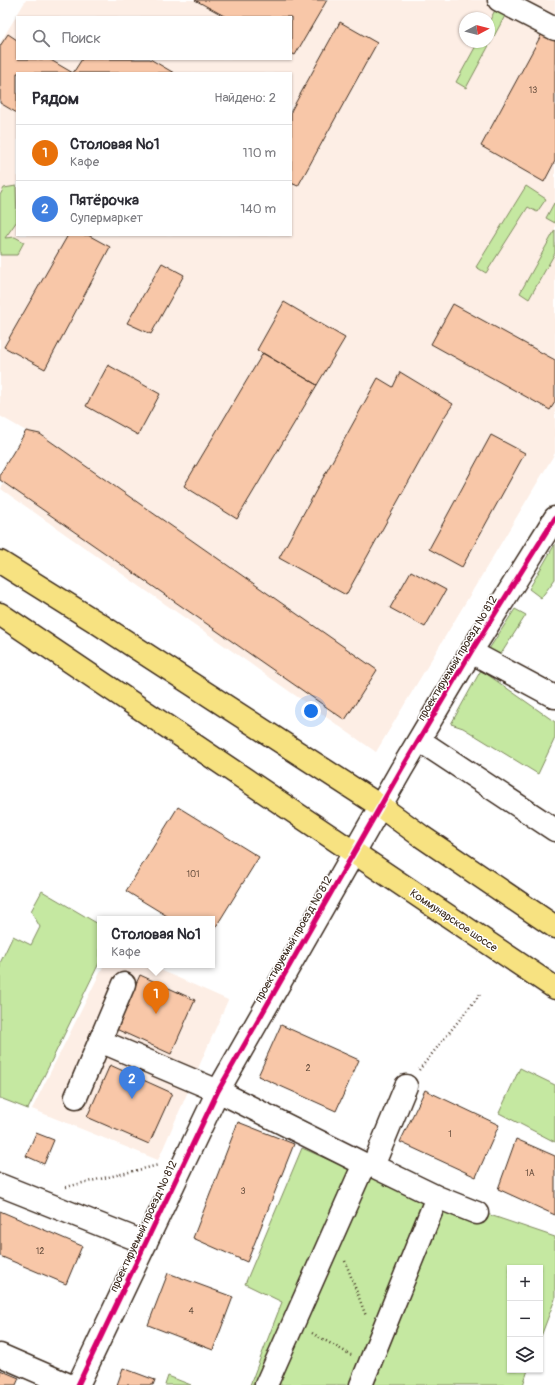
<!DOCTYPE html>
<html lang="ru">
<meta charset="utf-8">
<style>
:root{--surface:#fff;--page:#f2f2f3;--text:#2b2b33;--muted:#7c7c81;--line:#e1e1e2;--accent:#0f766e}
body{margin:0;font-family:Pangolin,sans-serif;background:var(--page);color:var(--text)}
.controls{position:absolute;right:12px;bottom:12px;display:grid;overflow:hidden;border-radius:0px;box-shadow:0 1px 3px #0004}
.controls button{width:36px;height:36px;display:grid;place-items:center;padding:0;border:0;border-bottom:1px solid var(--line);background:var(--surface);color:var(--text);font:20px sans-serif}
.compass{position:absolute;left:459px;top:12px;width:36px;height:36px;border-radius:50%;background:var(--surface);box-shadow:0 1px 3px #0004;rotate:83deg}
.you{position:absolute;left:311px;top:711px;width:14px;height:14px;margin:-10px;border:3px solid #fff;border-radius:50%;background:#1a73e8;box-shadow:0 0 0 6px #1a73e833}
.badge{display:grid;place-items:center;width:26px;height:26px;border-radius:50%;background:var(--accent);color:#fff;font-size:13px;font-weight:700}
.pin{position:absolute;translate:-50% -33px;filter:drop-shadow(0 1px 2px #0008)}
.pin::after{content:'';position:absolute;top:21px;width:14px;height:12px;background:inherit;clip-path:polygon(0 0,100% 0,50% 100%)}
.popup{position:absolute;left:97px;top:916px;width:118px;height:52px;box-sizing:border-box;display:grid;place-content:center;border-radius:0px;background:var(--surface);filter:drop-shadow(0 1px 3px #0005);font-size:13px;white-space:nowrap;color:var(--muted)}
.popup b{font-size:15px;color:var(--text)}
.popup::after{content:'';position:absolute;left:50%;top:100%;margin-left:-8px;border:8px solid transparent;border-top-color:var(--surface)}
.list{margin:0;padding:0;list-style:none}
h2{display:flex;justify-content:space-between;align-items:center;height:52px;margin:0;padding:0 16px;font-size:17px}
h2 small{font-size:13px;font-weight:400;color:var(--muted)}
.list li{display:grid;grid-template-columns:26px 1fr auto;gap:12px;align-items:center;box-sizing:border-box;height:56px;padding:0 16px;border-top:1px solid var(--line)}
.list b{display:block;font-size:15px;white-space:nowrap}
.list p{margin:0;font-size:13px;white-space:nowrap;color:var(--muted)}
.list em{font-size:13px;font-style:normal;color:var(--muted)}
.icon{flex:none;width:22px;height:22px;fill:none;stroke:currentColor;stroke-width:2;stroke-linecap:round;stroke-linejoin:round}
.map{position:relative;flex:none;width:555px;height:1385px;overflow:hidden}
.search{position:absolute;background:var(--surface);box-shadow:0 1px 3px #0004;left:16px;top:16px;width:276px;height:44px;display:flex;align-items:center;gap:10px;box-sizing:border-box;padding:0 14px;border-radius:0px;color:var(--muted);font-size:15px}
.panel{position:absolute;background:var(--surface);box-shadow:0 1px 3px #0004;left:16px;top:72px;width:276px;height:164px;border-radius:0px}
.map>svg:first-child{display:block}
.built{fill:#fdeee5;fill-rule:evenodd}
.green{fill:#c5e8a1;stroke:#808960}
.building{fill:#f8c7a8;stroke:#3b2a1e}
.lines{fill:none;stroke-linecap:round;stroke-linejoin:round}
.minor-casing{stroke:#3b2a1e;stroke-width:25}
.major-casing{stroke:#3b2a1e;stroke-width:25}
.path{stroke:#3b2a1e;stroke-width:2.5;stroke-dasharray:1 3;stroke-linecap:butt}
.minor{stroke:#fff;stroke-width:22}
.major{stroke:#f7e281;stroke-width:22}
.cycleway-casing{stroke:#fff;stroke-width:8}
.cycleway{stroke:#d6006c;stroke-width:5}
.labels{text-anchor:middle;stroke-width:3;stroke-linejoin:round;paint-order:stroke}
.number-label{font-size:9px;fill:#6a5140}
.street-label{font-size:11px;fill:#3b2a1e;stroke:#fff}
</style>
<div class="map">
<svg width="555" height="1385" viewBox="0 0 555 1385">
<rect width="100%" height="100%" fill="#fff"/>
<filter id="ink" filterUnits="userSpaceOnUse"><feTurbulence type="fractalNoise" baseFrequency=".025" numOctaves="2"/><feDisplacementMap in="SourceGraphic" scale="8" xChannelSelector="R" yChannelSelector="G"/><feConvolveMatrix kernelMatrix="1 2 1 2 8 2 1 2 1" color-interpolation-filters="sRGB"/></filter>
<g filter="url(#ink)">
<path class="built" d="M26,0H555V453L376,752L1,489L26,431L0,416V43ZM17,17H291V59H17ZM465,18H489V42H465ZM17,73H291V235H17Z
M104,965H149L228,1000L158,1160L32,1109Z"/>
<path class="green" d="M496,8L506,14L466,88L456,82L478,42H489V22Z
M16,186L17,221L5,238L15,237L24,242L17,255H0V195L4,188Z
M526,186L546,199L537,212L528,207L486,273L476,267Z
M554,203L555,204V223L546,218Z
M555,230V253L529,299L520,293Z
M555,544V579L541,598L529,589Z
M515,609L526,615L499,657L489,649Z
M481,670L555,722V738L538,774L463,728L451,724Z
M42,891L100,925V961L28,1109L0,1098V963L13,936L31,945L40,927L31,911Z
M520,1068L555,1085V1142L499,1113Z
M302,1148L336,1163L555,1237V1299L540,1339V1268H510V1370H528L523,1385H250L282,1302L245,1284Z
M168,1376L191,1385H165Z"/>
<path class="building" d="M195,0H327L295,55L291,53V17H226Z
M340,22L377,43L298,186L291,183V111Z
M545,28L555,33V161L544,182L481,146Z
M8,34L17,40V59H49L73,73H17V113L0,103V46Z
M82,59H150L174,73H73Z
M68,235H88L110,247L45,369L4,347Z
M162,263L184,275L151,334L127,323Z
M284,302L345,338L317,385L257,350Z
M453,304L555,360V402L550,410L431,344Z
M263,353L317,385L237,519L184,486Z
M108,365L160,394L138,435L86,406Z
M400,372L453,404L445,416L346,595L279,558L378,378L393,387Z
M26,431L40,434L377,670L345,720L0,480V474Z
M491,435L525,453L462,567L429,549Z
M411,571L446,590L425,627L390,608Z
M178,807L259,857L212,933V919H172L126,891Z
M140,975L195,1000L171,1054L116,1029Z
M281,1025L359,1060L336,1111L258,1076Z
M110,1065L172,1093L149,1144L87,1117Z
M425,1090L499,1125L476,1177L400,1142Z
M238,1122L294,1144L247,1262L193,1238Z
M36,1133L54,1140L44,1164L26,1156Z
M516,1139L555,1156V1215L498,1189Z
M0,1211L82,1246L66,1284L0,1256Z
M168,1273L233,1297L213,1350L148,1325Z
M123,1368L155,1380L153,1385H117Z
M0,1370L19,1378L16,1385H0Z"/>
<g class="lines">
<defs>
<path id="minor" d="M499,0L555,29
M471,652L555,697
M419,740L555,830
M100,1041L218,1091L364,1164L373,1166L437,1197L477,1213
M76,1097L124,984
M373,1166L406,1086
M0,1185L146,1243
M0,1355L69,1385
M78,1385L218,1091L401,770L471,652L555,518
M266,1385L364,1164
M361,1385L437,1197"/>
<path id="major" d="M0,562L96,622L380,806L421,836L555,927
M0,614L555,988"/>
</defs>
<use href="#minor" class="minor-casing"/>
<use href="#major" class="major-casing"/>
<path class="path" d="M419,1070L481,993
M66,1187L159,1165
M345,1261L366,1316
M312,1333L351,1355"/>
<use href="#minor" class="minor"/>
<use href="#major" class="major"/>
<defs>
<path id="cycleway" d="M78,1385L218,1091L401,770L471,652L555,518"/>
</defs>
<use href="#cycleway" class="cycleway-casing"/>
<use href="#cycleway" class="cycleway"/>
</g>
</g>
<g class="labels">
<g class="number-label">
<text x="533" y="93">13</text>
<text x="193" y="877">101</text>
<text x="308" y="1071">2</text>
<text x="450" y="1137">1</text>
<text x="530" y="1176">1А</text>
<text x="243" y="1194">3</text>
<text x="40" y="1254">12</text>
<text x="191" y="1314">4</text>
</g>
<g class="street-label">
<text transform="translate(457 658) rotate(-59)" y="4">проектируемый проезд № 812</text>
<text transform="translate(454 920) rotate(34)" y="4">Коммунарское шоссе</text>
<text transform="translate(293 939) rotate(-60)" y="4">проектируемый проезд № 812</text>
<text transform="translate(143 1226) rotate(-65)" y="4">проектируемый проезд № 812</text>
</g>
</g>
</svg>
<div class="controls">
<button>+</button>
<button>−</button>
<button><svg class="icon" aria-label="layers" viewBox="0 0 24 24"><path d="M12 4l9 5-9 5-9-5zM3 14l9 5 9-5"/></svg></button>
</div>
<svg class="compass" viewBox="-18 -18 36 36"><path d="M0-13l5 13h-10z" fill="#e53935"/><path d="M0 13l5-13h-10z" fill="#7c7c81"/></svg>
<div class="you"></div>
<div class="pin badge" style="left:156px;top:1014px;background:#e8710a">1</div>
<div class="popup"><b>Столовая №1</b>Кафе</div>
<div class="pin badge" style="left:132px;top:1099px;background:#3f7fe0">2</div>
<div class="search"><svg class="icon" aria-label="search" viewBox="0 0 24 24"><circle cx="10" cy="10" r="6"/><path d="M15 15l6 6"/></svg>Поиск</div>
<section class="panel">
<h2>Рядом<small>Найдено: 2</small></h2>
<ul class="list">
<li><span class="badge" style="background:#e8710a">1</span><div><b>Столовая №1</b><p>Кафе</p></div><em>110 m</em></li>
<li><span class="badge" style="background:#3f7fe0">2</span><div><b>Пятёрочка</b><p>Супермаркет</p></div><em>140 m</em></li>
</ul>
</section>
</div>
